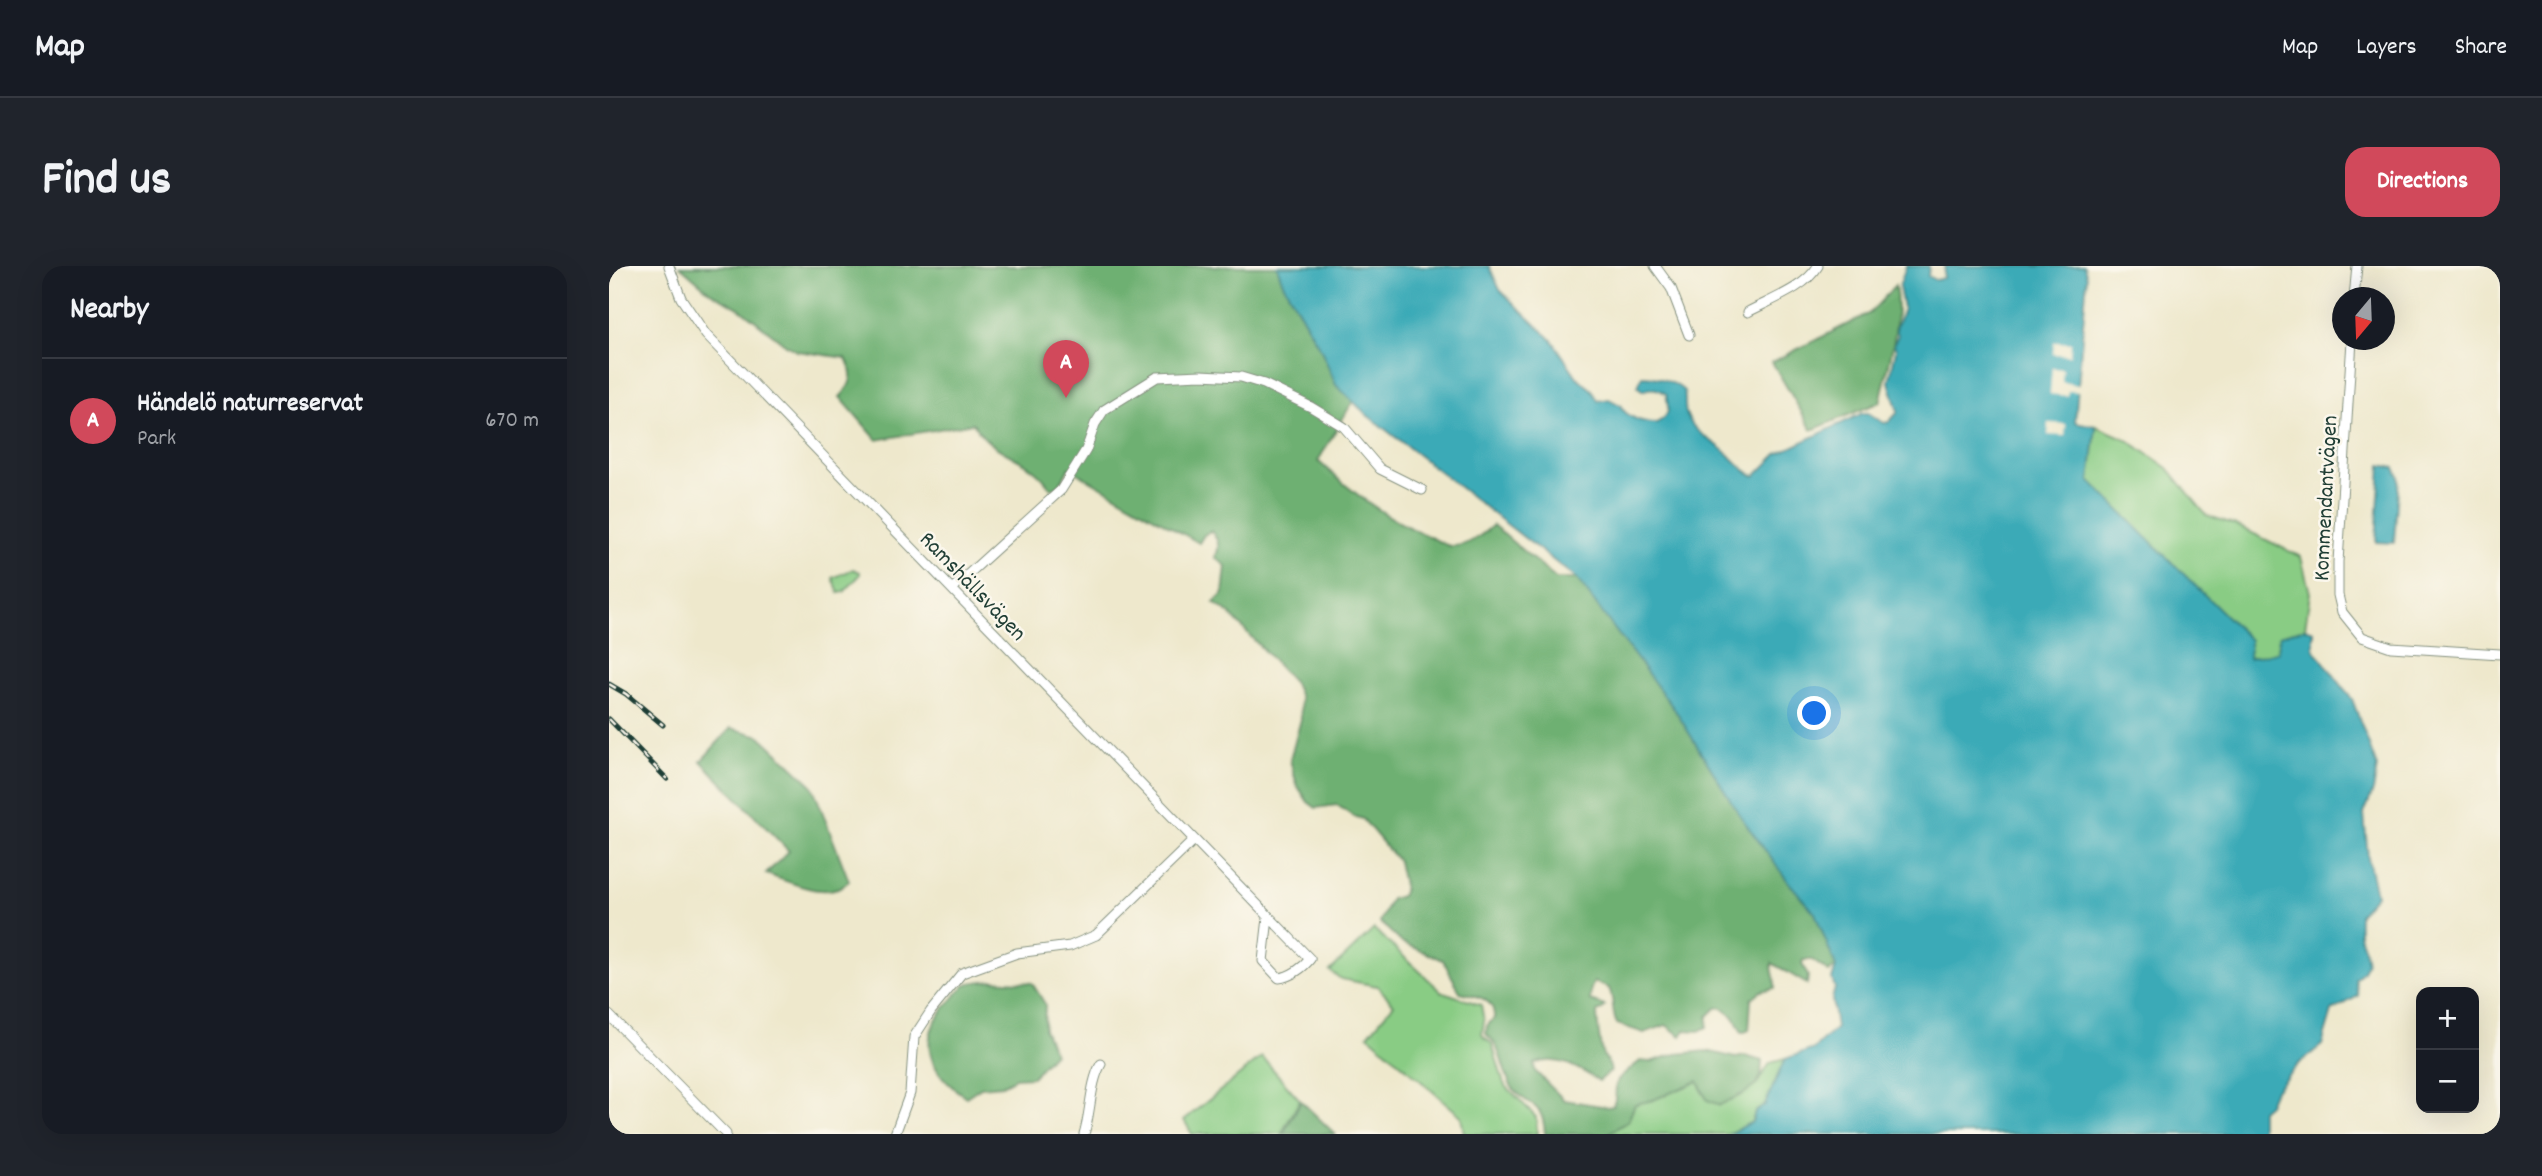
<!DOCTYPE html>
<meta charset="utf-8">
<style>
:root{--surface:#171b24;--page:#20242c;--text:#f1f3f6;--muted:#9ea1a6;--line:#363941;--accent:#d1495b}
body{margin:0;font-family:Dekko,sans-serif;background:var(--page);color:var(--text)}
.controls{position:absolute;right:21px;bottom:21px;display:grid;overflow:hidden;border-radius:14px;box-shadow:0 7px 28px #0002}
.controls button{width:63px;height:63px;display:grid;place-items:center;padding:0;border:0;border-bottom:2px solid var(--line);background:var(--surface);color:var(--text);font:35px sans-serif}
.compass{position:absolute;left:1723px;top:21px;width:63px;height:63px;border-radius:50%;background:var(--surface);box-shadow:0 7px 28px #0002;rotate:199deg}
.you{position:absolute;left:1206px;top:448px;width:24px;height:24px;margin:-18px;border:5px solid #fff;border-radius:50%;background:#1a73e8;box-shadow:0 0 0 10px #1a73e833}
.badge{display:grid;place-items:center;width:46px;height:46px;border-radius:50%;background:var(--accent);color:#fff;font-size:23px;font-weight:700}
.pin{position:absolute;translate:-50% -58px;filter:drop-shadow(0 2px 4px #0008)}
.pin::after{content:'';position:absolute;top:37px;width:24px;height:21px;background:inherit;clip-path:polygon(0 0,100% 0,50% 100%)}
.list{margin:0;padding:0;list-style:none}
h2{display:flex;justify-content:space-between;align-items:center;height:91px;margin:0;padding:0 28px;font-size:30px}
h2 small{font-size:23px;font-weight:400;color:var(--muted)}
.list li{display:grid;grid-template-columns:46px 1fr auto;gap:21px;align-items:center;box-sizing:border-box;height:126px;padding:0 28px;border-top:2px solid var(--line)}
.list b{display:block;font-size:26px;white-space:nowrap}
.list p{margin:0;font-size:23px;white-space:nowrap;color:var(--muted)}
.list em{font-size:23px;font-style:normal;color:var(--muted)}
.map{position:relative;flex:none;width:1891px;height:868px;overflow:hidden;border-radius:21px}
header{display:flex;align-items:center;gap:42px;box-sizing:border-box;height:98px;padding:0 35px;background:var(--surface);border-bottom:2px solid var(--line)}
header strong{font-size:33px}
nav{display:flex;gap:38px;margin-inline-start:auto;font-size:24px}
.intro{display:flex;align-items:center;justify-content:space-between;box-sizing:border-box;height:168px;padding:0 42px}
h1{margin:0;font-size:49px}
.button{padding:18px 32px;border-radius:21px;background:var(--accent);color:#fff;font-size:24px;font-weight:700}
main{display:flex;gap:42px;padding:0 42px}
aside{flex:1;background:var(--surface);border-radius:21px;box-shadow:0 7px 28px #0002}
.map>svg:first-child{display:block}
.green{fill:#89cc84;stroke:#54845c;stroke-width:2}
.forest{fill:#6eb072;stroke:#467653;stroke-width:2}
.water{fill:#3aaab7;stroke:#2c7476;stroke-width:2}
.pier{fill:#eee8cc}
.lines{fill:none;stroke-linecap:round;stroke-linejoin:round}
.street-casing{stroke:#869280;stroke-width:11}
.street{stroke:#fff;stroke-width:9}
.rail-casing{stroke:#1f3d34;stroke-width:5}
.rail{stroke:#fbf7ec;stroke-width:2.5;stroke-dasharray:8;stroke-linecap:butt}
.labels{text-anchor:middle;stroke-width:5;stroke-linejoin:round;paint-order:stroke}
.street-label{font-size:23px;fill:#1f3d34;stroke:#fbf7ec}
</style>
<header>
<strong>Map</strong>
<nav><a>Map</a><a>Layers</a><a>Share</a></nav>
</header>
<div class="intro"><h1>Find us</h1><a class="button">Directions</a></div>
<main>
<aside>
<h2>Nearby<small></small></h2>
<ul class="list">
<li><span class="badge">A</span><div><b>Händelö naturreservat</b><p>Park</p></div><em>670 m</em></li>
</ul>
</aside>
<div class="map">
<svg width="1891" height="868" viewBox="0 0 1891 868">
<rect width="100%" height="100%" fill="#fbf7ec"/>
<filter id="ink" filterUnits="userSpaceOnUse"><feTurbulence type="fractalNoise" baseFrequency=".0143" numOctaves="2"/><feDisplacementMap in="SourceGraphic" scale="14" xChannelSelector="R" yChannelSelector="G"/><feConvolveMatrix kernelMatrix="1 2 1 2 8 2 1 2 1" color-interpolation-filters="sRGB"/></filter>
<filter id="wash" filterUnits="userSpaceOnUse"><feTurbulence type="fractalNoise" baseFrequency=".00686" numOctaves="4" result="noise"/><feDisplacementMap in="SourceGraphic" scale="28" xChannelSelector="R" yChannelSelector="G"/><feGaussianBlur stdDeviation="1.57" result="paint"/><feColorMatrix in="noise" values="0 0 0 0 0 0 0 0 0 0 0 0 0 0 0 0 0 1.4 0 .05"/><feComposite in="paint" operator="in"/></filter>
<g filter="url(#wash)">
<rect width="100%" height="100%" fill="#eee8cc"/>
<path class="green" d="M1487,160L1517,173L1559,202L1597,249L1627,259L1692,291L1701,327L1696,362L1671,369L1669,386L1639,392L1481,215Z
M244,303L251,306V309L235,326L230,327L224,312Z
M765,663L832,725L872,739L875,755L873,769L883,778L895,818L927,851L928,868H855L852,850L759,769L785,738L768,720L732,713L721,705Z
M653,791L691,834L672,868H583L575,854Z
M1176,793L1156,839L1146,846L1143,856L1120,868H998L1019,855L1026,838L1044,834L1090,815L1093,826L1122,835L1147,819L1161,797Z"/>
<path class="forest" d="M71,0H668L674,17L713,86L727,119L744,135L709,195C743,226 777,253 821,271C826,273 835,279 841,280C858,281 872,270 884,259L947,313H968L1066,444L1132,551L1181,618L1206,647L1227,701L1220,706L1203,694H1194L1193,698L1199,710L1198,718L1163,697C1162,707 1167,708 1166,722L1152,725L1142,733L1140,764L1133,767L1125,751L1112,741L1107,742L1099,750L1098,761L1090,765L1076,764L1072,770L1057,759L1035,767L1008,758C1002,747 1006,735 1000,722L985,716L982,722L981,735L996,740L993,744L988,746C988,753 991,783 994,789C998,796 1001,797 1002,805L990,815C970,803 949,788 925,798L926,805L955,834L999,841L1004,840C1009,829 1005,823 1008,816C1011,808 1024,802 1031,795L1041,796L1067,788L1098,785L1127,792L1136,790L1153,795L1152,810L1147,819L1136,827L1111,839L1098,834L1089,815L1044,834L1026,838L1019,855L998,868H936C934,832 918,843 903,821C892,803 893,780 877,768L878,760L885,752C886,732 867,730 851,726L834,694L792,676L771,656L782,633L792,630L795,624L789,595L754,553L744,550L728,539L707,542L699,536L688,519L681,494L692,453L691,431L685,417L621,348L605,337L614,328L617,300L606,291C612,282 609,272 602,265L595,269L590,277L460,202L449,221L442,223C419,187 385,193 364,157L268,174L231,131C244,118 245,108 237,92L188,85L177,79L130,42L101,26Z
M1286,20C1293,57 1279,100 1271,136L1203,164L1163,96L1261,47Z
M122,462L151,470L203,519L240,615C218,636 182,616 157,608L180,585L92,495Z
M385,714L423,717L436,738L435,763L445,787L423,811L406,812L393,819L372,821L357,831C320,807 306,774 339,738C345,732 351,722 358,718C365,715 377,715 385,714Z
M692,835L726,868H674Z"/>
<path class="water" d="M668,0H880L891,24L943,74L968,111L983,124L989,135L1000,133L1011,139C1016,151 1034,157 1047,157C1062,150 1060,143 1057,128C1050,123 1042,120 1034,125L1029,121L1033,110C1047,110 1066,116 1075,125C1077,132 1075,141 1077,147C1083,165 1099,172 1112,182C1125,191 1131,204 1146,210L1168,188L1254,147H1259L1275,157L1280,156L1289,146L1280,116L1287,84L1285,78L1289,69L1287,63L1294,42L1290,21L1297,0H1320L1319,10L1326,14L1334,12L1336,0H1475L1478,11L1466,156L1487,160L1481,215L1641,374L1640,392L1669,386L1671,369L1696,362L1705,365V383L1743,433L1768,501L1764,525L1755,548L1759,592L1767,629L1750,648C1750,656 1749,665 1751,672C1757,691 1764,698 1746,713L1749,730L1723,745L1713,779L1688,799L1664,826L1659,838L1652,844V868H1120L1143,856L1146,846L1156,839L1176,793L1205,783L1227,762L1223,733L1226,722L1223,713L1227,701L1206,647L1181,618L1132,551L1066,444L968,313L758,149L727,119L713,86L674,17Z
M1772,199L1786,202L1790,210L1785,277L1767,276Z"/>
<path class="pier" d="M1445,76L1462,77L1461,89L1444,88Z
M1443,102L1454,103L1453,116L1473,120L1472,126L1459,125L1458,130L1441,128Z
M1440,157L1457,158L1456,170L1439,169Z"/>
</g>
<g filter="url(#ink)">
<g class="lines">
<defs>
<path id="street" d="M60,0L72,32L97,69L701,693C694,702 681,711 670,712L654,695L659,652
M1046,0L1062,22L1080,69
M1745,32L1748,0
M1139,46C1161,34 1196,22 1209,0
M1743,74L1729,296V329L1733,346L1753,371L1782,381L1891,388
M343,323L452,224L477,184L486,158L495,144L548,111L592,109L632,111L655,118L702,141L735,161L771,203L813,224
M0,749L117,868
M286,868L301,827L305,771L322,745L353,707L408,687L461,680L487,669L584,575
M475,868C482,846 481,817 492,798"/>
</defs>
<use href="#street" class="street-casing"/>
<use href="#street" class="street"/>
<defs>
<path id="rail" d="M0,418L17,428L54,459
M0,453L58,513"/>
</defs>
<use href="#rail" class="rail-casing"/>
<use href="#rail" class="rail"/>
</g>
</g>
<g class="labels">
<g class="street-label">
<text transform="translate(1715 232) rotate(-87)" y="8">Kommendantvägen</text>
<text transform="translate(365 319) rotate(46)" y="8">Ramshällsvägen</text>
</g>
</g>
</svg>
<div class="controls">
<button>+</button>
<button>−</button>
</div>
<svg class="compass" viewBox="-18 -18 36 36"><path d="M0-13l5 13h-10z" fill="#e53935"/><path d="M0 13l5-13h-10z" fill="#9ea1a6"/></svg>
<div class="you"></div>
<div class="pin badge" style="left:457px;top:132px">A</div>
</div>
</main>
